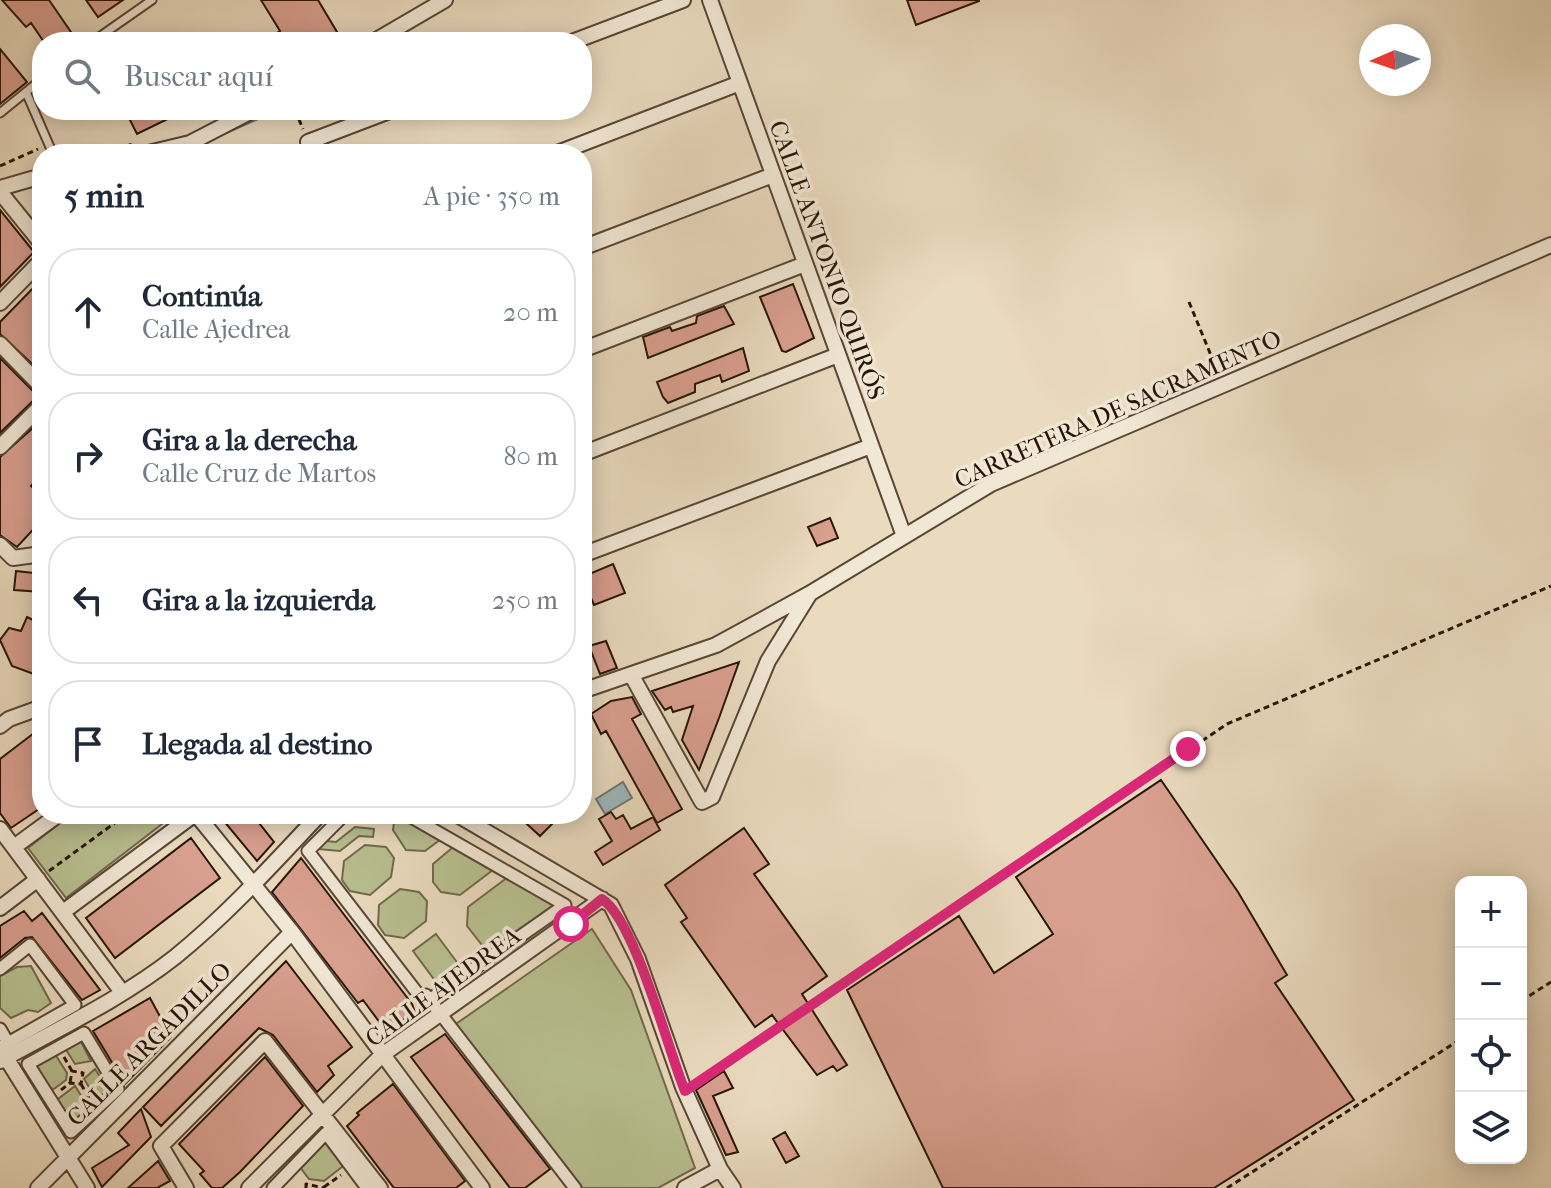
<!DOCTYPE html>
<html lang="es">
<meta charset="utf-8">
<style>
:root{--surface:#fff;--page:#f2f2f3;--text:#1f2937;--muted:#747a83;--line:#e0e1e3}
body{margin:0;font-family:"IM FELL French Canon",serif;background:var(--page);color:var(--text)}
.controls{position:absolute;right:24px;bottom:24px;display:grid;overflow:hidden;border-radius:16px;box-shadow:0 4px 20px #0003}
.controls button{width:72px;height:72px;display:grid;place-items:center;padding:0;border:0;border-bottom:2px solid var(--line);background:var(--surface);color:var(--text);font:40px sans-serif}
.compass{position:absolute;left:1359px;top:24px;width:72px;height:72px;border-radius:50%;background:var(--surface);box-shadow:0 4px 20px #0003;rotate:268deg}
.stop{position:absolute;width:24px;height:24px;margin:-18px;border:6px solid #db2777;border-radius:50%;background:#fff}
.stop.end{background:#db2777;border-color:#fff;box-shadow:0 2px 8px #0008}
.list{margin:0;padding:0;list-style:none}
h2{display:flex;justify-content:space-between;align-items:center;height:104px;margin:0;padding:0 32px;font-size:34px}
h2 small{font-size:26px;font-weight:400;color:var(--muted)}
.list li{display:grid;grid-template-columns:52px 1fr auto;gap:24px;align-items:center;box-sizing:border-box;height:128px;margin:0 16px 16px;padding:0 16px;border:2px solid var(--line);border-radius:32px}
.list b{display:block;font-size:30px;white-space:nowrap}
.list p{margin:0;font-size:26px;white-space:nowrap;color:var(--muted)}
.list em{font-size:26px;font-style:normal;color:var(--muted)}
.icon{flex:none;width:44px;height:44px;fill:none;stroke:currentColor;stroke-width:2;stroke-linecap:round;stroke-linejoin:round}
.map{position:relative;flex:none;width:1551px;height:1188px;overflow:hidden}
.search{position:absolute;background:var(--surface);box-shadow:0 4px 20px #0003;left:32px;top:32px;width:560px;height:88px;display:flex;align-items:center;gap:20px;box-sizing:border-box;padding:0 28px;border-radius:32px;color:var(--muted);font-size:30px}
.panel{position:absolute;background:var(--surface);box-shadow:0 4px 20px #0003;left:32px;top:144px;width:560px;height:680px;border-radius:32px}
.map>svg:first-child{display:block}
.green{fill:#b8bf90;stroke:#706a4c;stroke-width:2}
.water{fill:#9db8bd;stroke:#6e7674;stroke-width:2}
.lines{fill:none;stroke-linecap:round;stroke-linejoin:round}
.stream{stroke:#6e7674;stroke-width:5}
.building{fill:#d99f8f;stroke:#271407;stroke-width:2}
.service-casing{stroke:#584635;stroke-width:11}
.pedestrian-casing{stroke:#584635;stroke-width:15}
.minor-casing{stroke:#584635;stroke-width:18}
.path{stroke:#271407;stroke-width:3;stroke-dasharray:6 4;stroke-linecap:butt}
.service{stroke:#f1e7d5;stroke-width:7}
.pedestrian{stroke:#f1e7d5;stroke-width:11}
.minor{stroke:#f1e7d5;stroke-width:14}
.route{stroke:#db2777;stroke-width:10}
.labels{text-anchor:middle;stroke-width:7;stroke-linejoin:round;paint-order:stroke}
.street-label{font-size:24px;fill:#271407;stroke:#f1e7d5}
</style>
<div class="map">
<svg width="1551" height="1188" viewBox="0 0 1551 1188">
<rect width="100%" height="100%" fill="#eadabe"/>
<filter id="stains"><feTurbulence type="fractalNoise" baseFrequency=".0025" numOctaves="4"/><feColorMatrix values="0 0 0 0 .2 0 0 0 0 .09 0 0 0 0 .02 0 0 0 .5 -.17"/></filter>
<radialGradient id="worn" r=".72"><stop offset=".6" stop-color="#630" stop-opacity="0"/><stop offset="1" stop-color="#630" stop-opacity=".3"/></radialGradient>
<path class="green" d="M72,814H175L66,898L28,848Z
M395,814H406L445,836L425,851L406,850L393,830Z
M355,827L374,829L373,837L359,836L340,851L318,849L316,840L336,842Z
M458,843L498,866L460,895L441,892L433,882V864Z
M365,845L386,847L394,858L391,877L370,895L350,891L342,880L344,861Z
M512,874L565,905L502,948L482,945L467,926L468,907Z
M400,889L419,892L427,901L426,921L404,938L385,935L378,925L379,905Z
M592,929L631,990L695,1168L658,1188H579L453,1026Z
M436,934L465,973L442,990L413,951Z
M31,966L51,1003L38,1012L28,1010L11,1018L0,1008V976L17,967Z
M78,1036L91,1061L75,1064L63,1045Z
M53,1051L67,1073L66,1080L54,1089L42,1087L28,1064Z
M95,1069L112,1095L100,1105L84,1079Z
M75,1086L92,1113L71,1132L58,1112V1099Z
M326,1133L343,1156L342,1167L324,1181L309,1179L297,1163Z"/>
<path class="water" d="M623,782L632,798L605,814L596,799Z"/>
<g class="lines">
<path class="stream" d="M225,132L275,110"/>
</g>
<path class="building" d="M2,0H49L73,35L63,42H44L31,23L26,27Z
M86,0H123L98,17Z
M261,0H318L337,32L321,42H261L280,31Z
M907,0H979V1L916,25Z
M0,49L27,82L0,104Z
M125,110H186L137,134Z
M0,210L34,252L0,287Z
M42,279V373L0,334V322Z
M793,284L814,338L786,352L782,351L760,297Z
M724,306L734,324L648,358L643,337L670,327L672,331L696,323L697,316Z
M743,348L749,371L722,382L720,375L695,384V392L668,403L663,397L657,382Z
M0,358L38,396L0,433Z
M34,427L42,436V474L31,486L42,496V520L17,547L0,535V457Z
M830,518L838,538L817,546L808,527Z
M613,564L625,593L594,605L582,577Z
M16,571L42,574V592L14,590Z
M27,617L35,621L42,617V677L12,666L0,640L9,628L21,631Z
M606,641L617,668L600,674L589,646Z
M739,662L719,718L699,770L682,740L693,706L673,712L671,707L665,710L652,691Z
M632,697L641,714L632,719L682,809L657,823L606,731L601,734L591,714L611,701Z
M42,727V807L11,828L0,813V759Z
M1161,780L1238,892L1287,975L1275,983L1354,1100L1214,1188H943L847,990L959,916L994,973L1053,934L1016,877Z
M611,812L616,819L623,815L631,829L653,817L660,830L603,865L595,852L612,841L599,819Z
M218,814H252L274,842L257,861Z
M516,814H562L540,836Z
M744,828L769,864L754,874L827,976L802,994L847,1065L837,1071L833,1066L817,1075L772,1015L755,1027L681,922L687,918L665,885Z
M191,838L220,878L115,958L86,918Z
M301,858L412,1004L415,1012L386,1031L363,1000L358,1003L272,892Z
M24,911L32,921L42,913L100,990L82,1000L32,937L25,938L0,958V926Z
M286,961L352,1047L328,1066L334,1075L317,1092L273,1035L259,1028L161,1126L143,1107Z
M150,998L171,1037L125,1084L93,1031Z
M445,1034L550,1169L525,1188H510L411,1057Z
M265,1057L303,1106L240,1172L222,1188H212L200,1174L204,1171L179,1144Z
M724,1071L733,1088L713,1096L738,1152L726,1155L696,1090Z
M393,1084L465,1181L456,1188H394L347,1126L359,1115L357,1113Z
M141,1109L151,1137L102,1187L92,1168L129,1145L118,1133Z
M785,1132L799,1156L786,1163L773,1139Z
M158,1161L170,1181L157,1188H128Z"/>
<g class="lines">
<defs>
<path id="service" d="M92,42L152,0
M26,92L53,154
M0,113L42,79"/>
<path id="pedestrian" d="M345,814L308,851L425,1003L565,905L406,814
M0,969L30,945L75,1005L8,1043L0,1029
M426,995L575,1188
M84,1033L118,1089L71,1132L28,1064Z
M273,1188L326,1133L367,1188"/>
<path id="minor" d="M710,0L904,536
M373,42L445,0
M572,42L683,0
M144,154L190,143L254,110
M313,154L308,142L392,110
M555,154L740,83
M0,188L42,176
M0,192L42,244
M582,248L773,175
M0,303L42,260
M0,344L42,387
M582,350L805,264
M0,447L42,405
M582,454L838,355
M0,545L13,558L42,554
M582,555L871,446
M632,676L702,802L712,797L768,661L809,595
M582,691L716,645L809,594L991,484L1551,245
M0,726L9,719L42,707
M196,814L292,932L482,1188
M456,814L611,905L638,959L683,1087L720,1169L733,1188
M0,829L122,992
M14,847L59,814
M0,908L38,879
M63,912L195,814
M0,1048L87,1188
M0,1061C58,1029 123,998 175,957C227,915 274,863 320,814
M38,1188L292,932
M186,1188L161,1146L265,1041L380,1188
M249,1188L382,1055L602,899
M685,1188L720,1169"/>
</defs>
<use href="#service" class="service-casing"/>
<use href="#pedestrian" class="pedestrian-casing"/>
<use href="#minor" class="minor-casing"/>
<path class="path" d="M348,42L359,35
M295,110L303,129
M62,148L81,154
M97,154L133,144
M0,166L38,149
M1189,302L1217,370
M49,871L127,814
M1521,1001L1551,982
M64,1057L72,1071
M697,1083L1227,724L1551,586
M81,1084L89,1098
M61,1090L70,1083L81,1084L83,1073L72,1071L70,1083
M324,1187L341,1175
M306,1188V1184L324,1188
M1227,1188L1461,1039"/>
<use href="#service" class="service"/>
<use href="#pedestrian" class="pedestrian"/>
<use href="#minor" class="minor"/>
</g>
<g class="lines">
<path class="route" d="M571,924L602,899C635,920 668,1050 685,1091L1188,749"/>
</g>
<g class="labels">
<g class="street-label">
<text transform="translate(827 260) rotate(70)" y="8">CALLE ANTONIO QUIRÓS</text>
<text transform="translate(1118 409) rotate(-24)" y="8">CARRETERA DE SACRAMENTO</text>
<text transform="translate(443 987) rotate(-36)" y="8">CALLE AJEDREA</text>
<text transform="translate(149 1044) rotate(-45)" y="8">CALLE ARGADILLO</text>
</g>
</g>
<rect width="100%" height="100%" filter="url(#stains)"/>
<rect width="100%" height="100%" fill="url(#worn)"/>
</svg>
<div class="controls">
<button>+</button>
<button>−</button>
<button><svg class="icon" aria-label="locate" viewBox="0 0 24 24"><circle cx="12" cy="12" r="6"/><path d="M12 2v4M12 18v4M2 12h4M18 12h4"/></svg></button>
<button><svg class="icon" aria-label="layers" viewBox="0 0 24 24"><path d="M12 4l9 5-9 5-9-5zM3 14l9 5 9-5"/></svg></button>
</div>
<svg class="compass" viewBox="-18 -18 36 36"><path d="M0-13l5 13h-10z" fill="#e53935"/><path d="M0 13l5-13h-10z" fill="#747a83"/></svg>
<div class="stop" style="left:571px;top:924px"></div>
<div class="stop end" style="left:1188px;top:749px"></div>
<div class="search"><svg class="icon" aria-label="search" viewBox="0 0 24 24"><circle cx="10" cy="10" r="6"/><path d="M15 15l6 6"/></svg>Buscar aquí</div>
<section class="panel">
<h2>5 min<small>A pie · 350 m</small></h2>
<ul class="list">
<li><svg class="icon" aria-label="ahead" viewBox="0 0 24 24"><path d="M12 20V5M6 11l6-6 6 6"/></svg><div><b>Continúa</b><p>Calle Ajedrea</p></div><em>20 m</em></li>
<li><svg class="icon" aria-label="right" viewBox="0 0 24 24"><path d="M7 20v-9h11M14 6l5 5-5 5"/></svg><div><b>Gira a la derecha</b><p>Calle Cruz de Martos</p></div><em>80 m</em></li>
<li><svg class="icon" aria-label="left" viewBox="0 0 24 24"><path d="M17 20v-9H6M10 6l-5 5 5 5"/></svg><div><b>Gira a la izquierda</b></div><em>250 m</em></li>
<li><svg class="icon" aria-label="arrive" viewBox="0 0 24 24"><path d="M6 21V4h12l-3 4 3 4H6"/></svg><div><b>Llegada al destino</b></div></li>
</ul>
</section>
</div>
